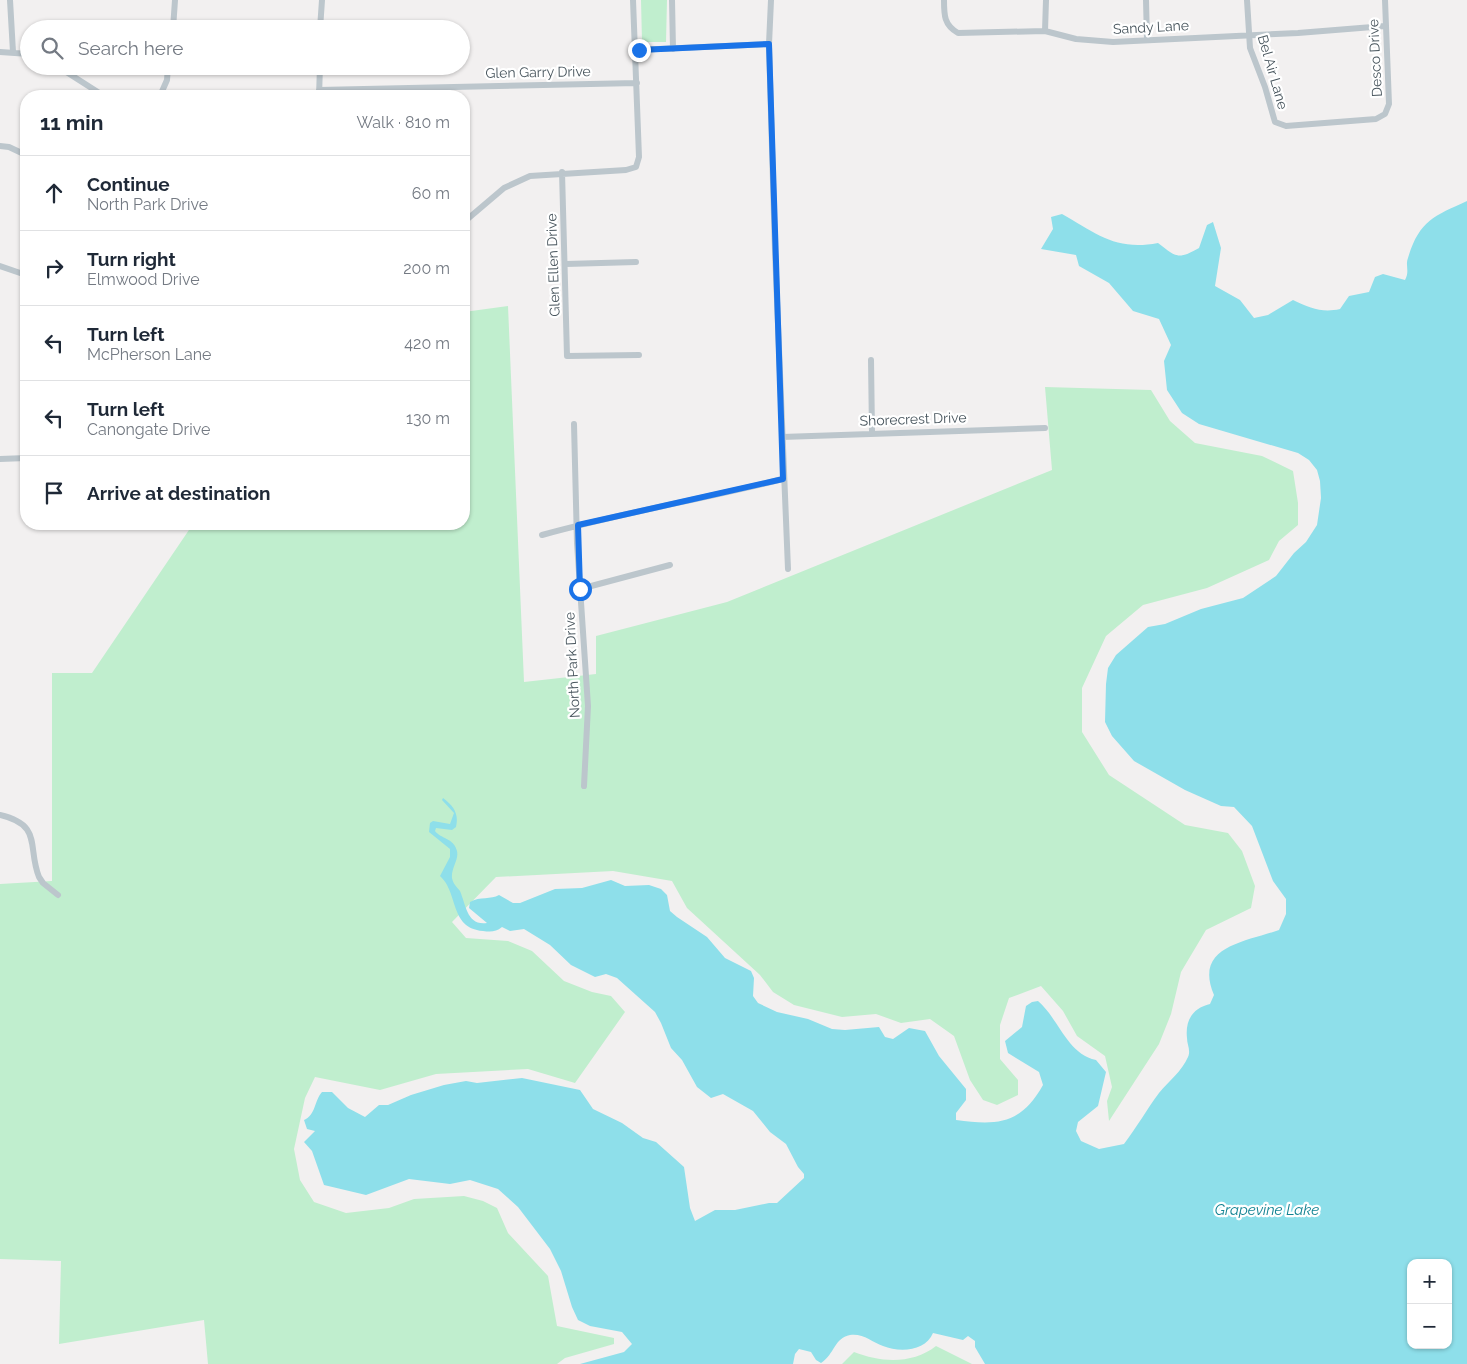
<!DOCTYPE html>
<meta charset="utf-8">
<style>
:root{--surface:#fff;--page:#f2f2f3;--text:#1f2937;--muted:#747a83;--line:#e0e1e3}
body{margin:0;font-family:Raleway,sans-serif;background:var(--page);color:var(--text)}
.controls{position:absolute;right:15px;bottom:15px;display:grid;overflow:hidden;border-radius:10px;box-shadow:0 1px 4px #0004}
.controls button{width:45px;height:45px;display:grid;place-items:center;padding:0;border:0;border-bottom:1px solid var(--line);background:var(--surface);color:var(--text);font:25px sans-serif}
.stop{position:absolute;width:15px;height:15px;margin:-11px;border:4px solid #1a73e8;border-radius:50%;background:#fff}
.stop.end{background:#1a73e8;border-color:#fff;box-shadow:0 1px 5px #0008}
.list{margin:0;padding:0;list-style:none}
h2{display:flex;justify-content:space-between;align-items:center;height:65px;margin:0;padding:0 20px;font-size:21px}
h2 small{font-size:16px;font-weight:400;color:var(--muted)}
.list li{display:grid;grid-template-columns:32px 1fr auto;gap:15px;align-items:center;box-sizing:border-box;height:75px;padding:0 20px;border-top:1px solid var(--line)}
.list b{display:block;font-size:19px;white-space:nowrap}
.list p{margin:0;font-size:16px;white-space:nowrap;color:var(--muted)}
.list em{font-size:16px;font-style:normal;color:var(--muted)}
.icon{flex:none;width:28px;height:28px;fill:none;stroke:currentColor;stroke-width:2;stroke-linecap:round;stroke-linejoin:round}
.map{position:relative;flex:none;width:1467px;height:1364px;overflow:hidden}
.search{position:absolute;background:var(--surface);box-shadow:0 1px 4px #0004;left:20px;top:20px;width:450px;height:55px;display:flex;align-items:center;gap:12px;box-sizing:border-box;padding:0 18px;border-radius:28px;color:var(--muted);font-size:19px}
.panel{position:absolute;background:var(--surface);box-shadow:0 1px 4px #0004;left:20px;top:90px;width:450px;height:440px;border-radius:20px}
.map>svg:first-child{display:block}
.green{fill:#c0eece}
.water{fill:#8edfea;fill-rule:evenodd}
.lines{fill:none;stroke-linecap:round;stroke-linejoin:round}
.minor{stroke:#bcc6cc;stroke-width:6}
.route{stroke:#1a73e8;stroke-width:6}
.labels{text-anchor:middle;stroke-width:4.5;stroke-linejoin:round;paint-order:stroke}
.street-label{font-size:14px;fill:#48555d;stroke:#fff}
.water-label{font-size:15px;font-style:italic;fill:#108292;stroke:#fff}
</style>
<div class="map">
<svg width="1467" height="1364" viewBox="0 0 1467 1364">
<rect width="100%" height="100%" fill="#f2f0f0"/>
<path class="green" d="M641,0H667L666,42H642Z
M508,306L524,682L596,674V636L727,602L1052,470L1045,387L1151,390L1170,421L1195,443L1262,456L1293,471L1298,503V525L1279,541L1269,560L1207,588L1143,605L1106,636L1082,688V732L1109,775L1185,825L1228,833L1242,851L1255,886L1251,908L1206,930L1181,972L1171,1014L1159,1044L1109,1121L1107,1101L1112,1087L1105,1056L1077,1036L1063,1011L1041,986L1009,998L1000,1025V1059L1018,1080V1095L997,1105L983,1100L970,1080L954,1036L930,1019L901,1023L876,1014L842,1017L794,1005L773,992L760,975L687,908L672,881L613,871L496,877L452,922L466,938L508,941L532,951L564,981L592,992L611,996L625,1012L575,1083L528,1069L436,1074L380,1090L315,1077L305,1098L294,1149L300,1180L314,1202L346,1213L389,1208L414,1199L464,1196L483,1201L497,1208L508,1233L548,1276L557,1326L614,1338V1344L565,1358L557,1364H208L204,1320L59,1344L61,1261L0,1259V884L52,881V673H92L193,524H464V312Z
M936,1346L972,1364H842L854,1352C882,1363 913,1364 936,1346Z"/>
<path class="water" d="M1467,201V1364H985L975,1347V1341L968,1336L963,1340L933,1333C926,1351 900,1353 883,1346C872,1342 863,1333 850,1335C834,1338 835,1354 821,1363L816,1360L811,1352L799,1349L795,1354L793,1364H580L624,1352L632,1344L622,1332L590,1326L578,1320L572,1307L561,1271L550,1249L518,1207L498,1189L470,1180L450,1184L409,1179L366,1195L324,1185L312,1151L304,1142L315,1131L307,1129L304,1120C316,1115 314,1101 322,1092H332L348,1108L365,1117L379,1105H388L411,1095L444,1085L466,1081L477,1083L522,1078L580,1090L593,1109L622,1123L643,1138L656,1142L684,1167L690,1208L695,1221L715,1210H735L769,1203H777L804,1178V1174L798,1167L786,1144L770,1132L753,1111L723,1094L711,1098L697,1087L682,1060L671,1048L661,1023L655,1012L617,978L606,974L595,977L571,965L550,945L524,929L510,931L502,927C496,932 491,932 483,931C449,928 459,893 440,876L450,857V849L429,832L430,823L433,821L450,824L454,813L442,800L443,798C454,806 459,814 456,827L452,830L436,828L435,831C441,839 454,838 457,851C459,860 451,868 452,878C453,884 457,887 460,891C466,905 467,926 487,923L469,908L470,902C480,896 491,900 499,895L513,903H520L555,889L582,888L611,880L625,886L649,885L661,889L667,895L670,911L677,917L707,937L725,958L751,971L754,978L753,996L758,1003L777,1012L808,1019L832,1029L845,1030L879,1027L885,1037L893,1039L909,1028L925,1031L939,1056L966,1089V1100L956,1113V1120C998,1126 1021,1124 1043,1085L1039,1072L1008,1053L1005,1041L1022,1027L1026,1006L1032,1002L1038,1001C1059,1019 1067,1054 1096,1060L1106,1072L1098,1106L1078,1122L1076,1131L1081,1141L1099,1149L1124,1144C1137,1127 1147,1109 1159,1093C1169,1081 1182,1071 1188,1057C1191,1050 1187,1045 1187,1038C1185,1020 1193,1008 1210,1004L1214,995C1193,946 1246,942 1279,930L1286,914V899L1273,881L1252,826L1234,807L1221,806L1185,790L1134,761L1112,736L1105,722L1106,684L1108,668L1116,655L1148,627L1165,624L1201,609L1243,598L1276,576L1294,553L1306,542L1317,525L1321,498L1320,481L1317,470L1309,460L1298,453L1199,424L1182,413L1167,390L1164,361L1171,345L1159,319L1133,311L1109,283L1079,266L1076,255L1041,249L1053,229L1051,217L1062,214C1097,234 1116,251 1158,243C1176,257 1178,260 1199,248L1207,225L1213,222L1221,248L1215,286L1240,300L1254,318L1268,315L1293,300C1310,308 1322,313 1340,309L1349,296L1369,292L1375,277L1383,274L1405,280C1410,271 1405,266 1408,258C1419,221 1434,216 1467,201ZM1411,1263H1448V1345H1411Z"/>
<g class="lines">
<path class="minor" d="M10,0L13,52
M672,0L673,49
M771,0L769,44L775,251L788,569
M944,0C944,15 944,25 958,33L1045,31L1076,39L1113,42L1298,33L1385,26
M1146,0L1147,40
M1247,0L1250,48L1265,87L1275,122L1286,126L1376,119L1385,114L1389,104L1385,0
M173,29L175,0
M320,29L322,0
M1045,31L1046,0
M636,50L769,44
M0,52L29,54
M57,66L104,96
M319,90L637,83
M160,96L167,80L168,66
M319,96L320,66
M0,146L9,147L26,155
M562,172L567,356L639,355
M464,222L504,188L530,176L626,170L636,167L639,157L633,0
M566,264L636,262
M0,266L26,275
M871,360L872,433
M574,424L577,543L588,706L584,786
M782,437L1045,428
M0,459L26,458
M52,524L58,526L119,524
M542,535C621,513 703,499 783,479
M580,589L670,565
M0,815C43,825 27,847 39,877L43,883L58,895"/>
</g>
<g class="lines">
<path class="route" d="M580,589L578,525L783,479L769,44L639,50"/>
</g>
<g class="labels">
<g class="street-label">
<text transform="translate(1151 27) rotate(-3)" y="5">Sandy Lane</text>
<text transform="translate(1375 58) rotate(-93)" y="5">Desco Drive</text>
<text transform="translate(538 72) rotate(-1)" y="5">Glen Garry Drive</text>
<text transform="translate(1273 72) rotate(74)" y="5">Bel Air Lane</text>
<text transform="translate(553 265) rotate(-92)" y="5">Glen Ellen Drive</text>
<text transform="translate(913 419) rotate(-2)" y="5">Shorecrest Drive</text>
<text transform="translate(572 665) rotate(-93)" y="5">North Park Drive</text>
</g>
<g class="water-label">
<text x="1267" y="1215">Grapevine Lake</text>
</g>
</g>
</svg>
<div class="controls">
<button>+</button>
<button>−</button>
</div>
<div class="stop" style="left:580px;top:589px"></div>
<div class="stop end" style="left:639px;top:50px"></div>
<div class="search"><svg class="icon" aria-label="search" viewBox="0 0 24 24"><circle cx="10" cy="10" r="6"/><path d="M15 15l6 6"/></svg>Search here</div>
<section class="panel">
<h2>11 min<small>Walk · 810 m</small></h2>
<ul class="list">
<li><svg class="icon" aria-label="ahead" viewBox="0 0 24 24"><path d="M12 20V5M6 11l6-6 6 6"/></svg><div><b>Continue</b><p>North Park Drive</p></div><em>60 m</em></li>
<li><svg class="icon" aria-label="right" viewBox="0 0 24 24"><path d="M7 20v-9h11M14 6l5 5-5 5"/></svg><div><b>Turn right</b><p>Elmwood Drive</p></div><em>200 m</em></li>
<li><svg class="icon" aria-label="left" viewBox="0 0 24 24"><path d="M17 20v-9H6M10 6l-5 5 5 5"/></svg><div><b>Turn left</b><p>McPherson Lane</p></div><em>420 m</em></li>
<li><svg class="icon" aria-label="left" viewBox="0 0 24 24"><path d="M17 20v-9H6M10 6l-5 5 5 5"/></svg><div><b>Turn left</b><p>Canongate Drive</p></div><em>130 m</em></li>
<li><svg class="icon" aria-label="arrive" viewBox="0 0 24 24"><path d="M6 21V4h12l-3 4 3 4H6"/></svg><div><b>Arrive at destination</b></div></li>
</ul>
</section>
</div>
